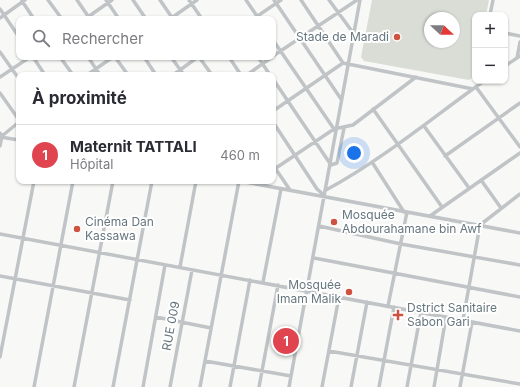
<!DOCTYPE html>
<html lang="fr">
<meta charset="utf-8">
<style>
:root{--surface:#fff;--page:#f7f7f7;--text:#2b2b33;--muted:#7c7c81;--line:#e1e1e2;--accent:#1a73e8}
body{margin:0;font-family:Inter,sans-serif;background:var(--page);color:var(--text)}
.controls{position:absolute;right:12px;top:12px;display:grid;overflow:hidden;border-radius:8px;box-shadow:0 1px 3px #0004}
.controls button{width:36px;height:36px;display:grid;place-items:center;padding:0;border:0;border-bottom:1px solid var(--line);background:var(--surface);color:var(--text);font:20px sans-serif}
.compass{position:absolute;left:424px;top:12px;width:36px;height:36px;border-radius:50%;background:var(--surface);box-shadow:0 1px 3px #0004;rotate:112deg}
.you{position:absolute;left:354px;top:153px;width:14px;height:14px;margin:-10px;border:3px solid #fff;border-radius:50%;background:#1a73e8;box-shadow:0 0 0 6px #1a73e833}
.badge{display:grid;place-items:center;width:26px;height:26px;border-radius:50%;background:var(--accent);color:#fff;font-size:13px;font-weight:700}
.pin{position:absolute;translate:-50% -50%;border:2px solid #fff;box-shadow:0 1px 4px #0006}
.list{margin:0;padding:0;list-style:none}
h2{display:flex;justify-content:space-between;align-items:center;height:52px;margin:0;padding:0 16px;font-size:17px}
h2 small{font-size:13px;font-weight:400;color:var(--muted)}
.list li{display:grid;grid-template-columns:26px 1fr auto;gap:12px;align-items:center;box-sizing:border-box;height:60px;padding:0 16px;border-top:1px solid var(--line)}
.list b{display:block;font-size:15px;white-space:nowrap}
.list p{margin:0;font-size:13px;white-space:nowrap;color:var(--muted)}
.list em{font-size:13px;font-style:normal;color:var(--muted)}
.icon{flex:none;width:22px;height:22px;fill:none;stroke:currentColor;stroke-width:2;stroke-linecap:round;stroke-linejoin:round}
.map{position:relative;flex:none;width:520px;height:387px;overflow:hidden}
.search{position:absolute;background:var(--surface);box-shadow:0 1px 3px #0004;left:16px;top:16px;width:260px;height:44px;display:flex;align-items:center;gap:10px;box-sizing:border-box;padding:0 14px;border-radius:8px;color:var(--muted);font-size:15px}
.panel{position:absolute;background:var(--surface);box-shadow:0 1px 3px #0004;left:16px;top:72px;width:260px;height:112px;border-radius:8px}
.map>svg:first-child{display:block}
.green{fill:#d9ddd6;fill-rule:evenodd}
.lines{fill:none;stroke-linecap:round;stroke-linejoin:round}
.minor{stroke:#c0c4c7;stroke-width:3.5}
.poi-dot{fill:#cf5240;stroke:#fff;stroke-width:1.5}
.labels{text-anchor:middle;stroke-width:4;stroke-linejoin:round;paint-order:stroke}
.poi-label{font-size:12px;fill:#66767e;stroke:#fff;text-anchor:start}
.street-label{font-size:12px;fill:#66767e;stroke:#fff}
</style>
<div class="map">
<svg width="520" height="387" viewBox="0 0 520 387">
<rect width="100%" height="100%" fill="#f8f8f6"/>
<path class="green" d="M372,0H489L486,15H475L474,77L469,80L364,61L361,57ZM430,18H454V42H430Z"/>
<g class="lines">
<path class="minor" d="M48,0L62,19
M77,0L90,19
M106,0L119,19
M133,0L146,19
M160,0L173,19
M189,0L202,19
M246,0L259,19
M274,0L341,99
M301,0L343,63
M329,0L354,34
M22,1L34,19
M0,9L19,37
M490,15L493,0
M0,18L25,0
M85,19L112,0
M170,19L197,0
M253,19L281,0
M505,33L520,36
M273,40L334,129L353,125L416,77
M0,52L19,79
M273,56L357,0
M33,57L45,75
M60,57L73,75
M88,57L100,75
M115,57L128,75
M144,57L156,75
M171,57L184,75
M199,57L212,75
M229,57L241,75
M258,57L270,75
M517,58L520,42
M505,66L520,56
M87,75L113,57
M173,75L198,57
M247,75L272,57
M0,77L30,57
M273,79L331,165L337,163L344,128
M476,87L520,147
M0,93L19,120
M373,109L442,207
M273,111L343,63L473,89
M273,122L317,189L325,196
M424,126L469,188
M0,133L2,136L0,146
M2,136L19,122
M0,137L19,140
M445,156L520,103
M372,162L404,212
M273,165L290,190
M273,170L334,129
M481,180L501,208
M240,181L520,233
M326,190C383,159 432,118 484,81
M430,216L520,153
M319,226L401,244L520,265
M0,234L520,331
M314,258L520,297
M180,267L196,181
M0,276L130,300
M263,282L281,189
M388,306L407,212
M156,317L211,328
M463,320L480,225L520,194
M329,351L520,384
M0,357L34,181
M205,361L291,376
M34,387L73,181
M74,387L113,181
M113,387L152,181
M143,387L165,265
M170,387L192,270
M200,387L239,181
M230,387L250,280
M259,387L278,285
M289,387L360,0
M322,387L339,297
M351,387L367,302
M379,387L394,307
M407,387L421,312
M434,387L446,317
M460,387L472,322"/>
</g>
<g class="poi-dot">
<circle cx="397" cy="37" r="4"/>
<circle cx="334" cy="222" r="4"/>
<circle cx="77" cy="229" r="4"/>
<circle cx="349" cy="292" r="4"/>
<path d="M396 309h4v4h4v4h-4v4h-4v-4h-4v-4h4z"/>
</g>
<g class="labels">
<g class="poi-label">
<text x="389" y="41" text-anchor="end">Stade de Maradi</text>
<text x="342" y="219">Mosquée<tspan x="342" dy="14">Abdourahamane bin Awf</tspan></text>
<text x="85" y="226">Cinéma Dan<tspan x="85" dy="14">Kassawa</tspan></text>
<text x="341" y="289" text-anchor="end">Mosquée<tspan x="341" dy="14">Imam Malik</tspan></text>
<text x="407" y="312">Dstrict Sanitaire<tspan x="407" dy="14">Sabon Gari</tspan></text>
</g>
<g class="street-label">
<text transform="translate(171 326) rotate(-79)" y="4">RUE 009</text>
</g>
</g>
</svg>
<div class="controls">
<button>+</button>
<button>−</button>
</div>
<svg class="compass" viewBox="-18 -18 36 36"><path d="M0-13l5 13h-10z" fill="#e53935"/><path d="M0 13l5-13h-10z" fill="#7c7c81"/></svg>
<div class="you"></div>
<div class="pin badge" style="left:286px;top:341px;background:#e0444e">1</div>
<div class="search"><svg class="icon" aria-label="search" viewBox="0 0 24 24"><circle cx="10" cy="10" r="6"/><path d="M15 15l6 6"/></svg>Rechercher</div>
<section class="panel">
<h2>À proximité<small></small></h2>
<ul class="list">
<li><span class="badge" style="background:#e0444e">1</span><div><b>Maternit TATTALI</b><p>Hôpital</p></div><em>460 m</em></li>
</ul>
</section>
</div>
